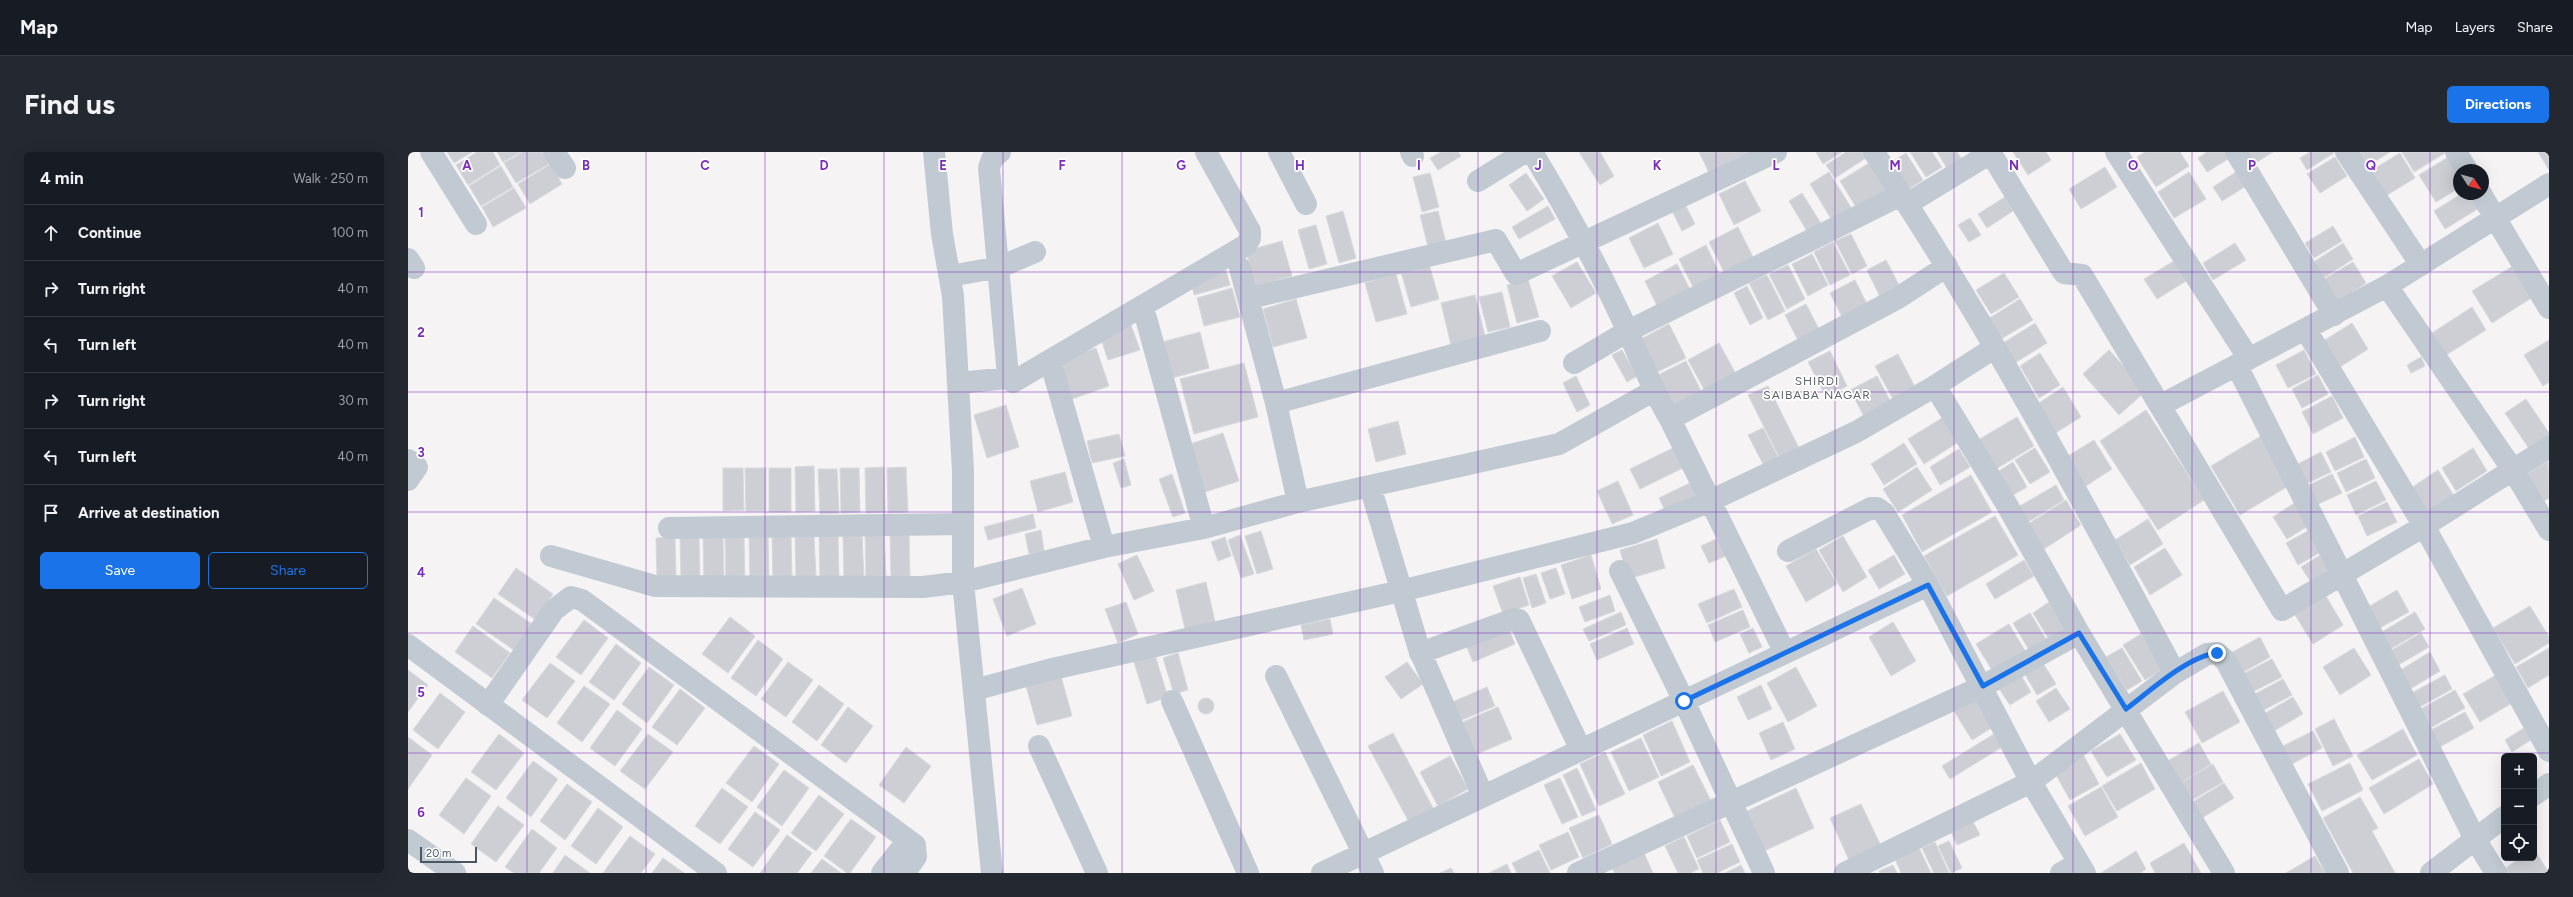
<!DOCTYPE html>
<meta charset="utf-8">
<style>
:root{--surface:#171b24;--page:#242831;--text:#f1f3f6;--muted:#9ea1a6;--line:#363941;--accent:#1a73e8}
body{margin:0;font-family:Figtree,sans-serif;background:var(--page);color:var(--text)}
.controls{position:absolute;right:12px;bottom:12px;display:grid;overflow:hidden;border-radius:6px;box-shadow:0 4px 16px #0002}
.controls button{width:36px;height:36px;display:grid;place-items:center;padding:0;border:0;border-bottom:1px solid var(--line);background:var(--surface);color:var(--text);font:20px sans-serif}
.compass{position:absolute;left:2045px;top:12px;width:36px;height:36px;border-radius:50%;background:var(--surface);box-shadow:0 4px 16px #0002;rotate:126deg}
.scale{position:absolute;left:12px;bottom:10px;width:57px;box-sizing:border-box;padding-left:4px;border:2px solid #4a5661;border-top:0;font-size:11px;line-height:14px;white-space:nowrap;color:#4a5661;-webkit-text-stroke:3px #fff;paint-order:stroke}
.stop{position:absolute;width:12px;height:12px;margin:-9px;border:3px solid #1a73e8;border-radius:50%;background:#fff}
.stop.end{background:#1a73e8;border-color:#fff;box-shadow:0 1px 4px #0008}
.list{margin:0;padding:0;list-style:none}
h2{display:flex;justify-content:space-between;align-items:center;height:52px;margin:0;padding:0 16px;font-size:17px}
h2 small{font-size:13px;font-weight:400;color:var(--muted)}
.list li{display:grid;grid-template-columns:26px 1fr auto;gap:12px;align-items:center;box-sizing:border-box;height:56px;padding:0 16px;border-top:1px solid var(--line)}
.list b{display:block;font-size:15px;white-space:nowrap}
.list em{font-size:13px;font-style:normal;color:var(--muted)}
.actions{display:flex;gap:8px;padding:12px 16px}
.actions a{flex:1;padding:9px 0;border:1px solid var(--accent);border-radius:6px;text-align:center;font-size:14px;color:var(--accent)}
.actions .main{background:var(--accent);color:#fff}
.icon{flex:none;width:22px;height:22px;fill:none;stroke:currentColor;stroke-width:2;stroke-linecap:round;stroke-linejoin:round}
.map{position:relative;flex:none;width:2141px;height:721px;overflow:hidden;border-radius:6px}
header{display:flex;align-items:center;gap:24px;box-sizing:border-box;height:56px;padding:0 20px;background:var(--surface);border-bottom:1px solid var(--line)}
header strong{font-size:19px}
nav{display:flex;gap:22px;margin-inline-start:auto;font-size:14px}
.intro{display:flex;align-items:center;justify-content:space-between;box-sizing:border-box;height:96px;padding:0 24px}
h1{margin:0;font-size:28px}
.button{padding:10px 18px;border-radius:6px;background:var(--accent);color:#fff;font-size:14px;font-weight:700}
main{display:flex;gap:24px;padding:0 24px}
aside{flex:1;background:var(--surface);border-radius:6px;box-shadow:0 4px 16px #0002}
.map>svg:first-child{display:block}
.building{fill:#cdcfd5;stroke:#d7d9de}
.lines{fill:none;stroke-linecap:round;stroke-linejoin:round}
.minor{stroke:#c1cad2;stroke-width:22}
.route{stroke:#1a73e8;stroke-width:5}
.grid{fill:none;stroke:#7b2cbf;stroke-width:1;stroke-opacity:0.55}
.labels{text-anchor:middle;stroke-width:3.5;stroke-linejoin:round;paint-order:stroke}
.neighbourhood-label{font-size:12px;letter-spacing:1px;fill:#5f6368;stroke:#fff}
.grid-label{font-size:13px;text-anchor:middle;font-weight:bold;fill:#7b2cbf;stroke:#fff;stroke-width:3.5;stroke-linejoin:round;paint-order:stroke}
</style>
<header>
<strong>Map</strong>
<nav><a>Map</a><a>Layers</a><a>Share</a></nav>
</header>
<div class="intro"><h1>Find us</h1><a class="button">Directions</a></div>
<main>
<aside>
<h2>4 min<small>Walk · 250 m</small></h2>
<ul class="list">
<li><svg class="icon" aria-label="ahead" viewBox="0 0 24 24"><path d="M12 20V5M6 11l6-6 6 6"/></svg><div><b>Continue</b></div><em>100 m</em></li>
<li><svg class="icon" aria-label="right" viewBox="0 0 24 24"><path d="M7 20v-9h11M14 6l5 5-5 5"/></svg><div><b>Turn right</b></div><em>40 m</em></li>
<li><svg class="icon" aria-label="left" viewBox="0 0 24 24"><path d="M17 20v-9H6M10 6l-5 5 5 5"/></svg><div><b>Turn left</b></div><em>40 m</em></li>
<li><svg class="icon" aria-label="right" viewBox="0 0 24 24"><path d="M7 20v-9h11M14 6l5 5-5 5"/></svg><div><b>Turn right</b></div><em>30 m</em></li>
<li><svg class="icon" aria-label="left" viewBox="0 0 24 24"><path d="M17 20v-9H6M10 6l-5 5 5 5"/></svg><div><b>Turn left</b></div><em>40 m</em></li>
<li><svg class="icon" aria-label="arrive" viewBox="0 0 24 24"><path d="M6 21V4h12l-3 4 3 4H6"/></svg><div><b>Arrive at destination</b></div></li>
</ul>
<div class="actions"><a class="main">Save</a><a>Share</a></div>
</aside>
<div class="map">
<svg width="2141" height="721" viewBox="0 0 2141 721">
<rect width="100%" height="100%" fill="#f5f3f3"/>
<path class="building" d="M39,0H64L46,11Z
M69,0H85L92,13L60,33L48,13Z
M89,0H113L95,10Z
M115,0H134L141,12L108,31L96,11Z
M1033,0H1050L1053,4L1030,18L1022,6Z
M1171,0H1192L1206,24L1192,33Z
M1291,0H1345L1304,27Z
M1408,0H1434L1415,12Z
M1438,0H1454L1458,6L1427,26L1418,13Z
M1502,0H1524L1534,15L1518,25Z
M1529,0H1549L1555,9L1540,18Z
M1605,0H1638L1643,8L1620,23Z
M1737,0H1772L1781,14L1748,35L1729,5Z
M1799,0H1819L1822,6L1799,20L1790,6Z
M1839,0H1865L1846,12Z
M1902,0H1925L1926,1L1899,18L1892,6Z
M1948,0H1982L1958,15Z
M1994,0H2037V1L2006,20Z
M2130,0H2141V18Z
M1498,1L1515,28L1496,40L1479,13Z
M1992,1L2007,26L1976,45L1961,20Z
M2042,4L2051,19V36L2028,50L2011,23Z
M1927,5L1939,24L1912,41L1899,22Z
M1461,11L1480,42L1451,60L1432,29Z
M143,12L154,32L122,52L110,32Z
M93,14L105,35L73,54L61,34Z
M1697,15L1709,35L1673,57L1661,37Z
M1831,18L1840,33L1814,49L1805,35Z
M1421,20L1444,57L1425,70L1402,32Z
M1781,20L1798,47L1766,66L1750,40Z
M1022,21L1031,55L1014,60L1005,25Z
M1118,21L1136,47L1119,59L1101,33Z
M1337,29L1353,59L1326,73L1311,42Z
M106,36L118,56L85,75L74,55Z
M1394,41L1414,73L1400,81L1381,49Z
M2053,42H2065L2073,55L2037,77L2026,59Z
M1597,45L1605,59L1579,76L1570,62Z
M1277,52L1287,72L1274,79L1264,59Z
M1140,54L1147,67L1111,87L1104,75Z
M935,59L948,106L931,111L918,64Z
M1030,59L1038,91L1020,95L1012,63Z
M1562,66L1573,83L1561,90L1550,73Z
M1250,71L1265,102L1236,116L1221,86Z
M908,73L919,112L901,117L890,78Z
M1925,74L1934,89L1906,106L1897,91Z
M1330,75L1345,105L1316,120L1301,90Z
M1443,82L1459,114L1444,122L1427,89Z
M874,89L884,124L848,134L838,99Z
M1425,90L1442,123L1422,133L1406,100Z
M1827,91L1838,108L1805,128L1795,111Z
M1935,91L1945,107L1914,127L1904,111Z
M1298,93L1312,123L1286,137L1271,107Z
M1404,102L1420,133L1400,144L1384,112Z
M1771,106L1783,126L1749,147L1736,127Z
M1478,108L1494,139L1474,149L1459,118Z
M1169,110L1188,141L1163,156L1144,124Z
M1945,110L1958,131L1927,151L1913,129Z
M1021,112L1031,147L1003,155L993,120Z
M1269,112L1286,145L1253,162L1237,129Z
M1380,113L1397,147L1379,157L1361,122Z
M2105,114L2125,145L2084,171L2064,139Z
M817,115L822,133L786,143L784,133Z
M1596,121L1611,145L1583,162L1568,138Z
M988,122L999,162L968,170L957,131Z
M1359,123L1377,159L1360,168L1341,131Z
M1120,127L1131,165L1109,171L1099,133Z
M1447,128L1463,160L1438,173L1422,141Z
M1339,134L1355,166L1342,173L1326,141Z
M824,136L832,165L796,174L789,146Z
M1094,140L1102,175L1080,180L1071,145Z
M1067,143L1077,184L1043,193L1033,151Z
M888,147L899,186L865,195L855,157Z
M1612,147L1625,168L1593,187L1580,167Z
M1398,152L1414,183L1393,194L1377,163Z
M2064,155L2078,178L2038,203L2024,181Z
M1627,171L1639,191L1607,211L1595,191Z
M1944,171L1960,197L1929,217L1912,191Z
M1261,172L1278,206L1249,220L1233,187Z
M723,173L732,198L700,208L692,184Z
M792,180L801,216L764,226L754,190Z
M2141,188V230L2135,234L2116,203Z
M1311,191L1328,222L1297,239L1280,208Z
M688,196L701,234L664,247L651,209Z
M1214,198L1229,224L1219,230L1204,203Z
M1701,198L1738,239L1711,263L1675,222Z
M1896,198L1908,222L1880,236L1868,213Z
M1422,199L1439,234L1418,245L1400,210Z
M1632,201L1652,233L1631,246L1612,214Z
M1490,202L1508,237L1486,249L1467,214Z
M2013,205L2017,214L2003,221L1999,213Z
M1278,209L1295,243L1267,257L1250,223Z
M836,211L850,265L786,282L772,227Z
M1910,223L1920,242L1894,256L1884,237Z
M1168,224L1182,253L1169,260L1155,231Z
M1469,224L1486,256L1459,270L1442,238Z
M1360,234L1393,300L1373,309L1340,243Z
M1655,235L1673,265L1646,282L1628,253Z
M1924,244L1935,266L1905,282L1894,260Z
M2118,247L2141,281V285L2122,298L2097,261Z
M598,253L611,295L579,306L566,263Z
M1738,258L1796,348L1750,378L1692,289Z
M1609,265L1626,294L1588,317L1570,288Z
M1534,266L1549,291L1516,312L1500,287Z
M990,269L998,302L968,310L960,277Z
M1355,276L1372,309L1357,316L1340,283Z
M815,281L831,329L797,340L782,292Z
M711,282L717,304L684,311L679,289Z
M1853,284L1882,333L1832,363L1803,314Z
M1947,285L1956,305L1927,319L1918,300Z
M1686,288L1704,317L1678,334L1660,304Z
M1496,291L1509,312L1476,333L1463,312Z
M1265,296L1275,316L1232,337L1222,317Z
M1627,296L1642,320L1622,332L1607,308Z
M2065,296L2079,319L2048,339L2034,316Z
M1551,297L1562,315L1532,333L1522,315Z
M1913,300L1923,320L1893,334L1884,315Z
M716,307L723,333L713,336L705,311Z
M1958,307L1967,326L1938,340L1929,321Z
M2140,309L2141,346L2132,352L2115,325Z
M1605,310L1619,335L1605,343L1591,319Z
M406,314L407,359L388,360L387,315Z
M476,315L477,360L458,361L457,316Z
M498,315L500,360L480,361L479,316Z
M1509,315L1524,338L1490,360L1475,337Z
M315,316H335L336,358L315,359Z
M337,316H358V359H338Z
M361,316H383V360H361Z
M432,316H451L452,360L433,361Z
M410,317H429L431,361L412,362Z
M2030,318L2046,344L2013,365L1997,340Z
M657,320L665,350L630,360L622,329Z
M764,322L777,361L765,365L751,327Z
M1924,322L1934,341L1904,355L1895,336Z
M1563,323L1584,360L1514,400L1494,363Z
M1210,329L1225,363L1204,372L1189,339Z
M1968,329L1978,348L1948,363L1939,343Z
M1284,330L1293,350L1260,365L1251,346Z
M1648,333L1656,348L1620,370L1610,355Z
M1658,348L1673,373L1636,397L1620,372Z
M1891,348L1905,371L1879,387L1865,365Z
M1979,350L1989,370L1959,384L1950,364Z
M625,362L628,376L580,388L576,375Z
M1587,364L1610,403L1539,444L1516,404Z
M1740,367L1755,392L1722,413L1707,388Z
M1905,376L1918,397L1890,413L1878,391Z
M633,378L636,399L621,402L617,382Z
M476,379L478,424L458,425L457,380Z
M853,379L865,417L849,422L837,384Z
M430,381L431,426L412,427L411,382Z
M383,382L384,427L365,428L364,383Z
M387,382H406L408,426L388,427Z
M454,382L456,427L436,428L435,383Z
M501,382L502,427H483L482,383Z
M341,383H360L361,428H342Z
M832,383L846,422L833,426L820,388Z
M272,384H291L292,429H273Z
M1315,384L1323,402L1301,411L1293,394Z
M1435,384L1459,425L1435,440L1411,398Z
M267,385L268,426L249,427L248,386Z
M295,385H315L316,429L296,430Z
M317,385H336L337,430H318Z
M817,385L823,404L810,409L803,390Z
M1249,387L1257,416L1220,427L1212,398Z
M1757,396L1774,423L1742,443L1726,415Z
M1408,397L1429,432L1398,450L1378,414Z
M1919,399L1930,416L1904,432L1893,415Z
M729,403L746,439L726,448L710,412Z
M1183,403L1193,437L1164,447L1153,413Z
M1486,403L1497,422L1471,437L1460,418Z
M1616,408L1626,424L1587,447L1578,432Z
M108,416L145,442L128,468L90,442Z
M1148,416L1157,442L1142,447L1133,421Z
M1128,422L1138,451L1124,456L1115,426Z
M1112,425L1121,453L1095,462L1085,434Z
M798,430L807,470L777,477L768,438Z
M614,436L628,472L599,484L585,447Z
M1326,437L1334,455L1299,471L1290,452Z
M1989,438L2001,460L1966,479L1955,458Z
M1915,439L1935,473L1905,492L1884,458Z
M1202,443L1207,459L1177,470L1171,455Z
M86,446L124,472L106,498L68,472Z
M718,450L730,482L710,491L697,457Z
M1641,450L1659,479L1642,489L1625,461Z
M2122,454L2141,485V491L2107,512L2085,476Z
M1335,458L1342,475L1307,490L1300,473Z
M1213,460L1218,473L1181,489L1175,477Z
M2007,460L2017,477L1979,499L1969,483Z
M1622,461L1638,487L1621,498L1605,471Z
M322,465L347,484L320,521L294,502Z
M922,467L925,482L896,488L893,473Z
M176,468L200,486L173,523L148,505Z
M1485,470L1508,509L1483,524L1461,485Z
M1601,472L1619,502L1587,523L1568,492Z
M65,474L102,501L84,526L47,500Z
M1100,475L1107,492L1065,510L1058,493Z
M1219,476L1226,492L1189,508L1182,492Z
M1345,476L1354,495L1341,501L1332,482Z
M2013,481L2021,495L1985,516L1977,502Z
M1733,482L1755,517L1737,528L1715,493Z
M1852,485L1862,505L1832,522L1821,502Z
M350,488L375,507L348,544L323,526Z
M208,492L233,511L206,548L181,530Z
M1714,496L1734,529L1719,538L1698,505Z
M1946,496L1963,523L1932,543L1915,515Z
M2141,496V523L2120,536L2108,515Z
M2022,500L2032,519L1997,540L1986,522Z
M770,501L780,538L766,542L755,506Z
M747,503L760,545L739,552L726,510Z
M1864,507L1874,525L1842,541L1833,523Z
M1633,508L1648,532L1629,543L1615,519Z
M380,510L405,528L378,565L353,547Z
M999,510L1015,532L993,547L977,525Z
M142,511L167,529L139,566L114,548Z
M241,515L266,533L239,571L214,552Z
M1388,515L1409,554L1380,570L1359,531Z
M0,518L20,533L0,560Z
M1611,520L1623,540L1602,553L1589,534Z
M2037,523L2044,537L2008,557L2000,543Z
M2088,523L2104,551L2072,570L2055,542Z
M653,524L664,564L629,573L618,534Z
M1875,527L1884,543L1852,560L1843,544Z
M411,533L436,552L409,589L384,570Z
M1353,533L1364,557L1340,568L1329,545Z
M176,534L202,552L174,590L149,571Z
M1079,535L1087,554L1049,570L1042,551Z
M1648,536L1662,557L1641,570L1628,549Z
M272,537L297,556L269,593L244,575Z
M2047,538L2057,556L2019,578L2009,559Z
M1815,539L1832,570L1794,591L1777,560Z
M32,541L57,560L30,597L5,578Z
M1567,545L1585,575L1564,588L1546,559Z
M1885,545L1895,562L1864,580L1854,563Z
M790 554a8 8 0 1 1 16 0a8 8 0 1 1-16 0Z
M440,555L465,574L438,611L413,593Z
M1090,555L1104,587L1064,604L1050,572Z
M209,558L234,577L207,614L182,596Z
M2057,560L2066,576L2028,597L2019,580Z
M1926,567L1945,604L1925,614L1907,577Z
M1264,569L1282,610L1253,624L1235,583Z
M1375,570L1387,597L1363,608L1351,581Z
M2119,574L2126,586L2104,600L2097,588Z
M1995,577L2009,603L1964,628L1949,603Z
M1905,579L1914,596L1880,614L1871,596Z
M985,581L1025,656L1001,670L960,594Z
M91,582L116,601L88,638L63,620Z
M240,582L265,600L237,637L212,619Z
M1586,582L1594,595L1542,627L1534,614Z
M1712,582L1728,608L1699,625L1683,599Z
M0,585L24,603L0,637Z
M1233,586L1251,625L1221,639L1203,600Z
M1791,591L1803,612L1769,633L1756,611Z
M346,594L371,612L344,650L318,631Z
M498,595L523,614L496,651L471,633Z
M1197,600L1217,642L1191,654L1172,612Z
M1042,604L1060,637L1030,654L1012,620Z
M1676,604L1691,632L1662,648L1647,621Z
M2011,607L2025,632L1976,662L1961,636Z
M125,609L150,627L123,665L98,646Z
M1733,611L1747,637L1709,659L1694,634Z
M1942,611L1955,638L1914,659L1900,632Z
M1805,612L1815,630L1779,651L1768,634Z
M1285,613L1304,651L1268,668L1250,630Z
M1169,616L1188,658L1174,664L1155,623Z
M376,618L401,636L374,674L349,655Z
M58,626L83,644L56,682L31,663Z
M1152,626L1170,665L1154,672L1136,633Z
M1816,631L1826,646L1791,668L1781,652Z
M159,632L184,650L157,688L132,669Z
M1693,635L1710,665L1677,684L1660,654Z
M314,636L340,655L312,692L287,674Z
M1388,636L1406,676L1356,699L1337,660Z
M411,643L436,662L408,699L383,681Z
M1952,645L1970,676L1964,679L1987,721H1945L1915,666Z
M1453,652L1473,694L1441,708L1422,666Z
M90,654L116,673L88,710L63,692Z
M190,656L215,675L188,712L163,694Z
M347,660L372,678L345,715L320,697Z
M1191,663L1204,692L1175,706L1161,676Z
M443,667L468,685L442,721H439L416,704Z
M1312,668L1322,690L1289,706L1279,684Z
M1564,668L1572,683L1549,693L1542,678Z
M124,677L149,696L131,721H106L97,715Z
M1160,680L1171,705L1143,718L1131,693Z
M379,683L404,701L389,721H352Z
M222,684L247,702L233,721H195Z
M1276,685L1291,717L1282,721H1270L1257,694Z
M1541,689L1554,716L1543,721L1530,694Z
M1527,690L1541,721H1526L1514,696Z
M1776,691L1793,721H1747L1742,711Z
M1324,692L1332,710L1309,721H1295L1289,708Z
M1511,696L1523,721H1493L1487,707Z
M2126,697L2141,721H2097L2095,718L2112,706H2126Z
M1131,698L1142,721H1109L1104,711Z
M1728,699L1738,717L1732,721H1693Z
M1236,701L1245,721H1207L1204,716Z
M157,703L182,721H145Z
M1907,704L1917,721H1878Z
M255,706L276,721H244Z
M414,707L433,721H403Z
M1099,712L1103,721H1081Z
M1333,713L1337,721H1317Z
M1485,713L1489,721H1472L1471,719Z
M1043,716L1046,721H1032Z"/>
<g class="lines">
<path class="minor" d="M23,0L68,72
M146,0L157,16
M526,0L534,82L545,144L555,319V430L584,721
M592,0L584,7L581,16L600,224L605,230L838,93L842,86V79L798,0
M871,0L898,52
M1003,0L1005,4
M1124,0C1159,58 1192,118 1220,180C1234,210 1245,239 1262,267L1376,499
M1466,0L1493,43
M1582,0L1654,118L1656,121L1674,123L1874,458L2016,374L2141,295
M1708,0L1841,207
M1828,0L1926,163
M1938,0L2013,113
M2048,0L2059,18
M1070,29L1117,0
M2073,42L2141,156
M1499,52C1597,204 1682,363 1767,521
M0,107L6,116
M832,116L868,251L890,350
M542,124L592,115L627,100
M1979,134L2105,318L2141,378
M842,146L1088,88L1108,122L1368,0
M738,166L796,376
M1898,178L2016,374L2141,599
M1166,211L1220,179L1493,43L1499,52L1584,0
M1829,214L2067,687L2088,721
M646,222L696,395
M551,231L600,226
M1527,234L1599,353L1671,481L1816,721
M868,251L1132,179
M1753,253L1979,134L2141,32
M1262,267L1490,146L1539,114
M0,308L9,315L0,328
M962,334L1011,497L1075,644
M261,376L555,372
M1380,399L1463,356H1469L1476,361L1520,433L1623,630L1677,721
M143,404L247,434L515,435L555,430L696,395L796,376L890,350L1151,292L1245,239
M1212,419L1276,549L1356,721
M0,493L308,721
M1012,501L1106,467L1111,468L1173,598
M868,524L965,721
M566,538L640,518L993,439L1225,381L1302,349L1448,280L1527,234L1586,196
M764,549L840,721
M80,553L146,458L163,445L174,448L507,693
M631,594L689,721
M2126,643L2141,632
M0,688L47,721
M474,721L493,697L507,693L508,705L496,721
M914,721L1520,433
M1170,721L1575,534L1671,481
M1437,721L1623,630L1767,521L1799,502L1809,501L1818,509L1930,721
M1653,721L1671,711
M2023,721L2096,665"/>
</g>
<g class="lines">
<path class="route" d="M1276,549L1520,433L1575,534L1671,481L1718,557C1742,539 1780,504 1809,501"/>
</g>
<path class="grid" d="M119,0V721M238,0V721M357,0V721M476,0V721M595,0V721M714,0V721M833,0V721M952,0V721M1070,0V721M1189,0V721M1308,0V721M1427,0V721M1546,0V721M1665,0V721M1784,0V721M1903,0V721M2022,0V721M0,120H2141M0,240H2141M0,360H2141M0,481H2141M0,601H2141"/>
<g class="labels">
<g class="neighbourhood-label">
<text x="1409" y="233">SHIRDI<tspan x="1409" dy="14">SAIBABA NAGAR</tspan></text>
</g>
</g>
<g class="grid-label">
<text x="59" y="18">A</text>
<text x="178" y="18">B</text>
<text x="297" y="18">C</text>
<text x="416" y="18">D</text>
<text x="535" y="18">E</text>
<text x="654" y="18">F</text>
<text x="773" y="18">G</text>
<text x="892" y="18">H</text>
<text x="1011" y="18">I</text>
<text x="1130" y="18">J</text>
<text x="1249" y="18">K</text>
<text x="1368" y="18">L</text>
<text x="1487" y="18">M</text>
<text x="1606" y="18">N</text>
<text x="1725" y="18">O</text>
<text x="1844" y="18">P</text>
<text x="1963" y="18">Q</text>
<text x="13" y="65">1</text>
<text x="13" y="185">2</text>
<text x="13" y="305">3</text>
<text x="13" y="425">4</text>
<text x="13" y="545">5</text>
<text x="13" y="665">6</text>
</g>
</svg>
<div class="controls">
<button>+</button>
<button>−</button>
<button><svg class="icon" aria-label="locate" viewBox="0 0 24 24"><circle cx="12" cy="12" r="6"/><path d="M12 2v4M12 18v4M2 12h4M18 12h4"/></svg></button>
</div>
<svg class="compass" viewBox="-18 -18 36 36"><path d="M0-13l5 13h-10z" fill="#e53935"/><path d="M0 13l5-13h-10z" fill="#9ea1a6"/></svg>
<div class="scale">20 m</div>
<div class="stop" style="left:1276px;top:549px"></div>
<div class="stop end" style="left:1809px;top:501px"></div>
</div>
</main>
